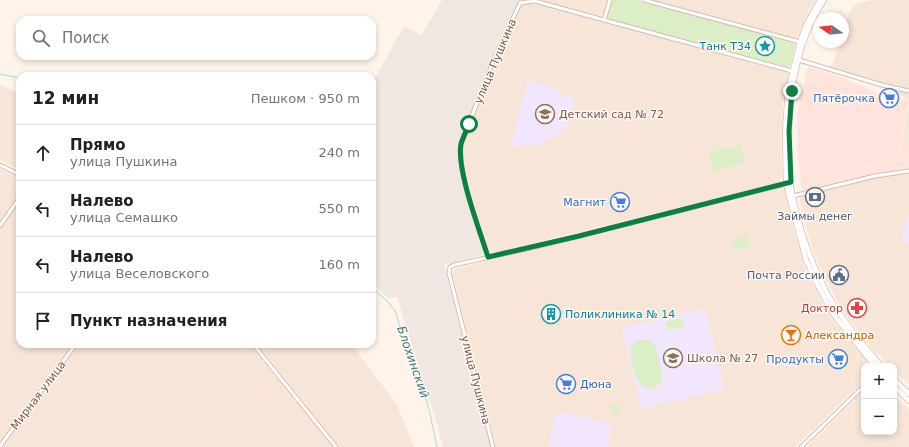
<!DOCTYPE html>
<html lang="ru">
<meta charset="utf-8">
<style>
:root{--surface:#fff;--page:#f2f2f2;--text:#202124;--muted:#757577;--line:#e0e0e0}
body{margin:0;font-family:"DejaVu Sans",sans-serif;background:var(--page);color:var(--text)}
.controls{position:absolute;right:12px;bottom:12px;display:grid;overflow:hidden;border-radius:8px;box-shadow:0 2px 6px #0003}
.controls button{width:36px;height:36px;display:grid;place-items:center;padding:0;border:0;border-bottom:1px solid var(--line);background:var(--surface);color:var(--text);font:20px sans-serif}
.compass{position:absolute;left:813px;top:12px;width:36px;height:36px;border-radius:50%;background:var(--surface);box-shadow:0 2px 6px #0003;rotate:284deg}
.stop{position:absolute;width:12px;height:12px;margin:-9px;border:3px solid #0b8043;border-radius:50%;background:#fff}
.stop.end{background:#0b8043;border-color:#fff;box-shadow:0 1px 4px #0008}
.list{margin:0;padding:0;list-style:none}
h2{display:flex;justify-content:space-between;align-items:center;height:52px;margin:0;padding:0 16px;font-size:17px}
h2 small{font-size:13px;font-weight:400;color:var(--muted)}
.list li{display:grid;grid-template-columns:26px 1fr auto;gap:12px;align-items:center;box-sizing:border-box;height:56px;padding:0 16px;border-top:1px solid var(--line)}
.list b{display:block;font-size:15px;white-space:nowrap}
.list p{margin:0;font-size:13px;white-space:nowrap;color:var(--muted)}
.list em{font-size:13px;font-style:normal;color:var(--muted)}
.icon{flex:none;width:22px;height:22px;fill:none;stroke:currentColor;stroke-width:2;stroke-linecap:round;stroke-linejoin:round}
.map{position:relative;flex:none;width:909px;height:447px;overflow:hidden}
.search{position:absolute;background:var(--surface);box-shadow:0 2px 6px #0003;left:16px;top:16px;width:360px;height:44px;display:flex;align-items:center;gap:10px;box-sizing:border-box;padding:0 14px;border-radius:12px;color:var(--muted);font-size:15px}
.panel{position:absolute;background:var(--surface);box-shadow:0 2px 6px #0003;left:16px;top:72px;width:360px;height:276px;border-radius:12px}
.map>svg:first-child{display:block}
.residential{fill:#f7e5d8}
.commercial{fill:#ffe3dd}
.industrial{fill:#f0e7e3}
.education{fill:#f1e6fb}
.green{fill:#dceec6}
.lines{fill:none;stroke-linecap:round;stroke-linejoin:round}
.stream{stroke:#a1dcde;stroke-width:1}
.street-casing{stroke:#d5bcb1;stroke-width:5}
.secondary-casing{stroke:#dabdb0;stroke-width:6}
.street{stroke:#fff;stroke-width:3}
.secondary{stroke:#fff;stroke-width:4.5}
.route{stroke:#0b8043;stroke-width:5}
.labels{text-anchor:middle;stroke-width:3;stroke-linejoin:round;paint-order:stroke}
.culture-label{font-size:11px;fill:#0d838f;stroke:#fff8f2;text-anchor:end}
.street-label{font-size:11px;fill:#7d554a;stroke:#fff8f2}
.shop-label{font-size:11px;fill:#366cbe;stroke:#fff8f2;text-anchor:end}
.education-label{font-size:11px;fill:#785e54;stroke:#fff8f2;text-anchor:start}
.service-label{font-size:11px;fill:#4e5e75;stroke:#fff8f2}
.health-label{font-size:11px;fill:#be3a42;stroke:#fff8f2;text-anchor:end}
.food-label{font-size:11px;fill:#c56008;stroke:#fff8f2;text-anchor:start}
.water-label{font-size:12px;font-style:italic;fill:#38797b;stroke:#fff8f2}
</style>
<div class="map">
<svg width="909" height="447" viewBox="0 0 909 447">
<rect width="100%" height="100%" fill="#fef4ea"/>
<path class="residential" d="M539,0H607L603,14L598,17Z
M652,0H815L808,12L797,40Z
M871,0H909V100L889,89L830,72L840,42H843V31L850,10L856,4Z
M521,3L542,5L785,72L788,74L783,106L781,139L782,176L778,183L494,253L488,250L467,180L463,156L464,144L494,66Z
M0,85L20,94V170L0,160Z
M909,103V152L900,150Z
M909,168V385L894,370V366H890L871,347L842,310L826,280L813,251L799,200L802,194L887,171Z
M0,169L20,179V192L0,222Z
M782,188L786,193L791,219L805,269L829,316L872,366H864V381L795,447H496L452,273L455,269L777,189Z
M20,201V344H249L333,447H0V231Z
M257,344H351L396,403L414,447H339Z
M864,391V432H894V395L909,410V447H806Z"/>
<path class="commercial" d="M808,67L836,75L883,95L909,100L900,149L909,152V168L887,171L802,194L798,155L797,114Z"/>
<path class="industrial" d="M442,0H519L491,62L461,145L464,181L486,254L444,265L491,447H443L438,427L397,297L388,298L372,282V84L404,26L422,35Z"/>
<path class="education" d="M528,81L545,85L575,99L567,130L537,145L510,147Z
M909,211V245L901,243Z
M705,308L725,389L641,409L622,328Z
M557,411L613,424L608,447H548Z"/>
<path class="green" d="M612,0H638L794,43L796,44L790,66L787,67L608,20L607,17Z
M741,145L745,163L714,171L709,153Z
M747,236L750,246L734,250L732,241Z
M682,318L684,326L667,330L665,322Z
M641,340H649L655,345L663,376L660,384L652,389C634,388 634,367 630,353C630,345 634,342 641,340Z
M618,404L620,413L613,415L611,406Z"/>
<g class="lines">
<path class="stream" d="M0,74L20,78
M74,76H77
M372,287L388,302L395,311L410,357L417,372L429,409L437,447"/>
<defs>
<path id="street" d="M610,0L604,20L792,71
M644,0L800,42
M799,60L882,85L909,91
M0,165L20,175
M793,196L875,176L909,171
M0,226L20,197
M488,257C477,222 459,180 461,144L493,62L520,3L535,1L604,20
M253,344L336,447
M0,446L76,344
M493,447L449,273L450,267L454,265L531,248L786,184
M801,447L864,386"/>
<path id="secondary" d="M820,0L806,25L800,42L788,90L785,131L786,184L806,260L819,288L833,314L875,366
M824,0C795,43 788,100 789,151C789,161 789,171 790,181C795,214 808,256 823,285C837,315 860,340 881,366
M894,379L909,394
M894,386L909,401"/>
</defs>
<use href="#street" class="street-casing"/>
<use href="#secondary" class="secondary-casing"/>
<use href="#street" class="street"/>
<use href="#secondary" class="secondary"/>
</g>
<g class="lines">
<path class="route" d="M469,124C467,130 463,137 461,144C456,169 480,231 488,257L579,236L791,182L789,131L792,91"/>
</g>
<defs>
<symbol id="sight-ring" viewBox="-11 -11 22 22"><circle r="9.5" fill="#fff8f2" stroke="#0f9aa8" stroke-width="1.5"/><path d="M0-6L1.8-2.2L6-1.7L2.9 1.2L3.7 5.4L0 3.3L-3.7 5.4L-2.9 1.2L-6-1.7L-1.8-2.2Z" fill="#0f9aa8"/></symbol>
<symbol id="supermarket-ring" viewBox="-11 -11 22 22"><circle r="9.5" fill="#fff8f2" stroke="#3f7fe0" stroke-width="1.5"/><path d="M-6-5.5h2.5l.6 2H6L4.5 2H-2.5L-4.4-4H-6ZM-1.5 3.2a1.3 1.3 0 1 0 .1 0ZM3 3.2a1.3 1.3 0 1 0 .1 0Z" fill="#3f7fe0"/></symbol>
<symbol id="school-ring" viewBox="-11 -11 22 22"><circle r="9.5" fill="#fff8f2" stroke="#8d6e63" stroke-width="1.5"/><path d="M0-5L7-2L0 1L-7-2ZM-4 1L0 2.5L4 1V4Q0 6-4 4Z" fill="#8d6e63"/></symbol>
<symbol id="bank-ring" viewBox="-11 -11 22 22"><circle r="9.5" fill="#fff8f2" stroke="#5c6f8a" stroke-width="1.5"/><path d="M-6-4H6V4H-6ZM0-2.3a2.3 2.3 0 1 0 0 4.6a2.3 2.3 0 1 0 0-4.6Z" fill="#5c6f8a"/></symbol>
<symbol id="civic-ring" viewBox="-11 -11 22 22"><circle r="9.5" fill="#fff8f2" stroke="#5c6f8a" stroke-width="1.5"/><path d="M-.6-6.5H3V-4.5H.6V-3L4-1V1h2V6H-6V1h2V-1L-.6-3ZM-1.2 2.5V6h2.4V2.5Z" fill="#5c6f8a"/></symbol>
<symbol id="pharmacy-ring" viewBox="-11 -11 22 22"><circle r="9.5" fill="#fff8f2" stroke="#e0444e" stroke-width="1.5"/><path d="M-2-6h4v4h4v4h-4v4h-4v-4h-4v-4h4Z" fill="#e0444e"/></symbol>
<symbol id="building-ring" viewBox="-11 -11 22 22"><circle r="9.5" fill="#fff8f2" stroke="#0f9aa8" stroke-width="1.5"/><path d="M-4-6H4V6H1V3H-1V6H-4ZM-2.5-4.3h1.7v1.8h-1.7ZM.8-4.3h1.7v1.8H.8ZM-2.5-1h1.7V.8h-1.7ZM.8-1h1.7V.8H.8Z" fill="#0f9aa8"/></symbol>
<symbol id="bar-ring" viewBox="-11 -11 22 22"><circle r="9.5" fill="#fff8f2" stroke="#e8710a" stroke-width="1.5"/><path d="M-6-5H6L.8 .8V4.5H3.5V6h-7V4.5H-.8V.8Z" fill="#e8710a"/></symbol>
</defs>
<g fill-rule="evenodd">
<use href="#sight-ring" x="754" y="35" width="22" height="22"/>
<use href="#supermarket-ring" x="878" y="87" width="22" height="22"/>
<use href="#school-ring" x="534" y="103" width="22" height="22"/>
<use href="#bank-ring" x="804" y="186" width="22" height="22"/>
<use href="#supermarket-ring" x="609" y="191" width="22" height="22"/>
<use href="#civic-ring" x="828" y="264" width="22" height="22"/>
<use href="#pharmacy-ring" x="846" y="297" width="22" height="22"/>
<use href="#building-ring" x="540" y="303" width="22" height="22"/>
<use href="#bar-ring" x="780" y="324" width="22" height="22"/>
<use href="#school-ring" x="662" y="347" width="22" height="22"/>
<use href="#supermarket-ring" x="827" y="348" width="22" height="22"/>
<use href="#supermarket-ring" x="555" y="373" width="22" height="22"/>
</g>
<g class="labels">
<g class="culture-label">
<text x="751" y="50">Танк T34</text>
<text x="565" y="318" text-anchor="start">Поликлиника № 14</text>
</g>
<g class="street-label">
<text transform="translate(495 61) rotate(-67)" y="4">улица Пушкина</text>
<text transform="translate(476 380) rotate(76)" y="4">улица Пушкина</text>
<text transform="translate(38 395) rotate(-53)" y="4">Мирная улица</text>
</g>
<g class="shop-label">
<text x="875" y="102">Пятёрочка</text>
<text x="606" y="206">Магнит</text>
<text x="824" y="363">Продукты</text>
<text x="580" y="388" text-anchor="start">Дюна</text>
</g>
<g class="education-label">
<text x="559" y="118">Детский сад № 72</text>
<text x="687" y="362">Школа № 27</text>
</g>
<g class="service-label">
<text x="815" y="220">Займы денег</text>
<text x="825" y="279" text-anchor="end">Почта России</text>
</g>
<g class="health-label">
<text x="843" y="312">Доктор</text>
</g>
<g class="food-label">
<text x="805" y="339">Александра</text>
</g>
<g class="water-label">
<text transform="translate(413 362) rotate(71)" y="4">Блохинский</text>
</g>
</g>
</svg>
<div class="controls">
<button>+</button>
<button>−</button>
</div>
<svg class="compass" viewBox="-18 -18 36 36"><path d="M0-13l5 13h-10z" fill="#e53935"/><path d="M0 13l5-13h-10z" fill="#757577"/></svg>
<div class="stop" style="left:469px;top:124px"></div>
<div class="stop end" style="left:792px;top:91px"></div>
<div class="search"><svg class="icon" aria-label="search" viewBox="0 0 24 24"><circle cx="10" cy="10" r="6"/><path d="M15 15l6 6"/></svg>Поиск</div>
<section class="panel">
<h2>12 мин<small>Пешком · 950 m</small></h2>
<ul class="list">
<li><svg class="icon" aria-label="ahead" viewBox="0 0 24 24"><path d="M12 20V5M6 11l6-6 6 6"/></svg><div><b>Прямо</b><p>улица Пушкина</p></div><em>240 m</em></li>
<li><svg class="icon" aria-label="left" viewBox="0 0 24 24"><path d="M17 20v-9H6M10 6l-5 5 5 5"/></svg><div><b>Налево</b><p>улица Семашко</p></div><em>550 m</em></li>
<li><svg class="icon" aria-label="left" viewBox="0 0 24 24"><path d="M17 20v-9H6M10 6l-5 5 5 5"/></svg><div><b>Налево</b><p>улица Веселовского</p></div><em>160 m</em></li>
<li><svg class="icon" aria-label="arrive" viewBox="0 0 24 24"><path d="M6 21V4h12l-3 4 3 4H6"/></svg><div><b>Пункт назначения</b></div></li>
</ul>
</section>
</div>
